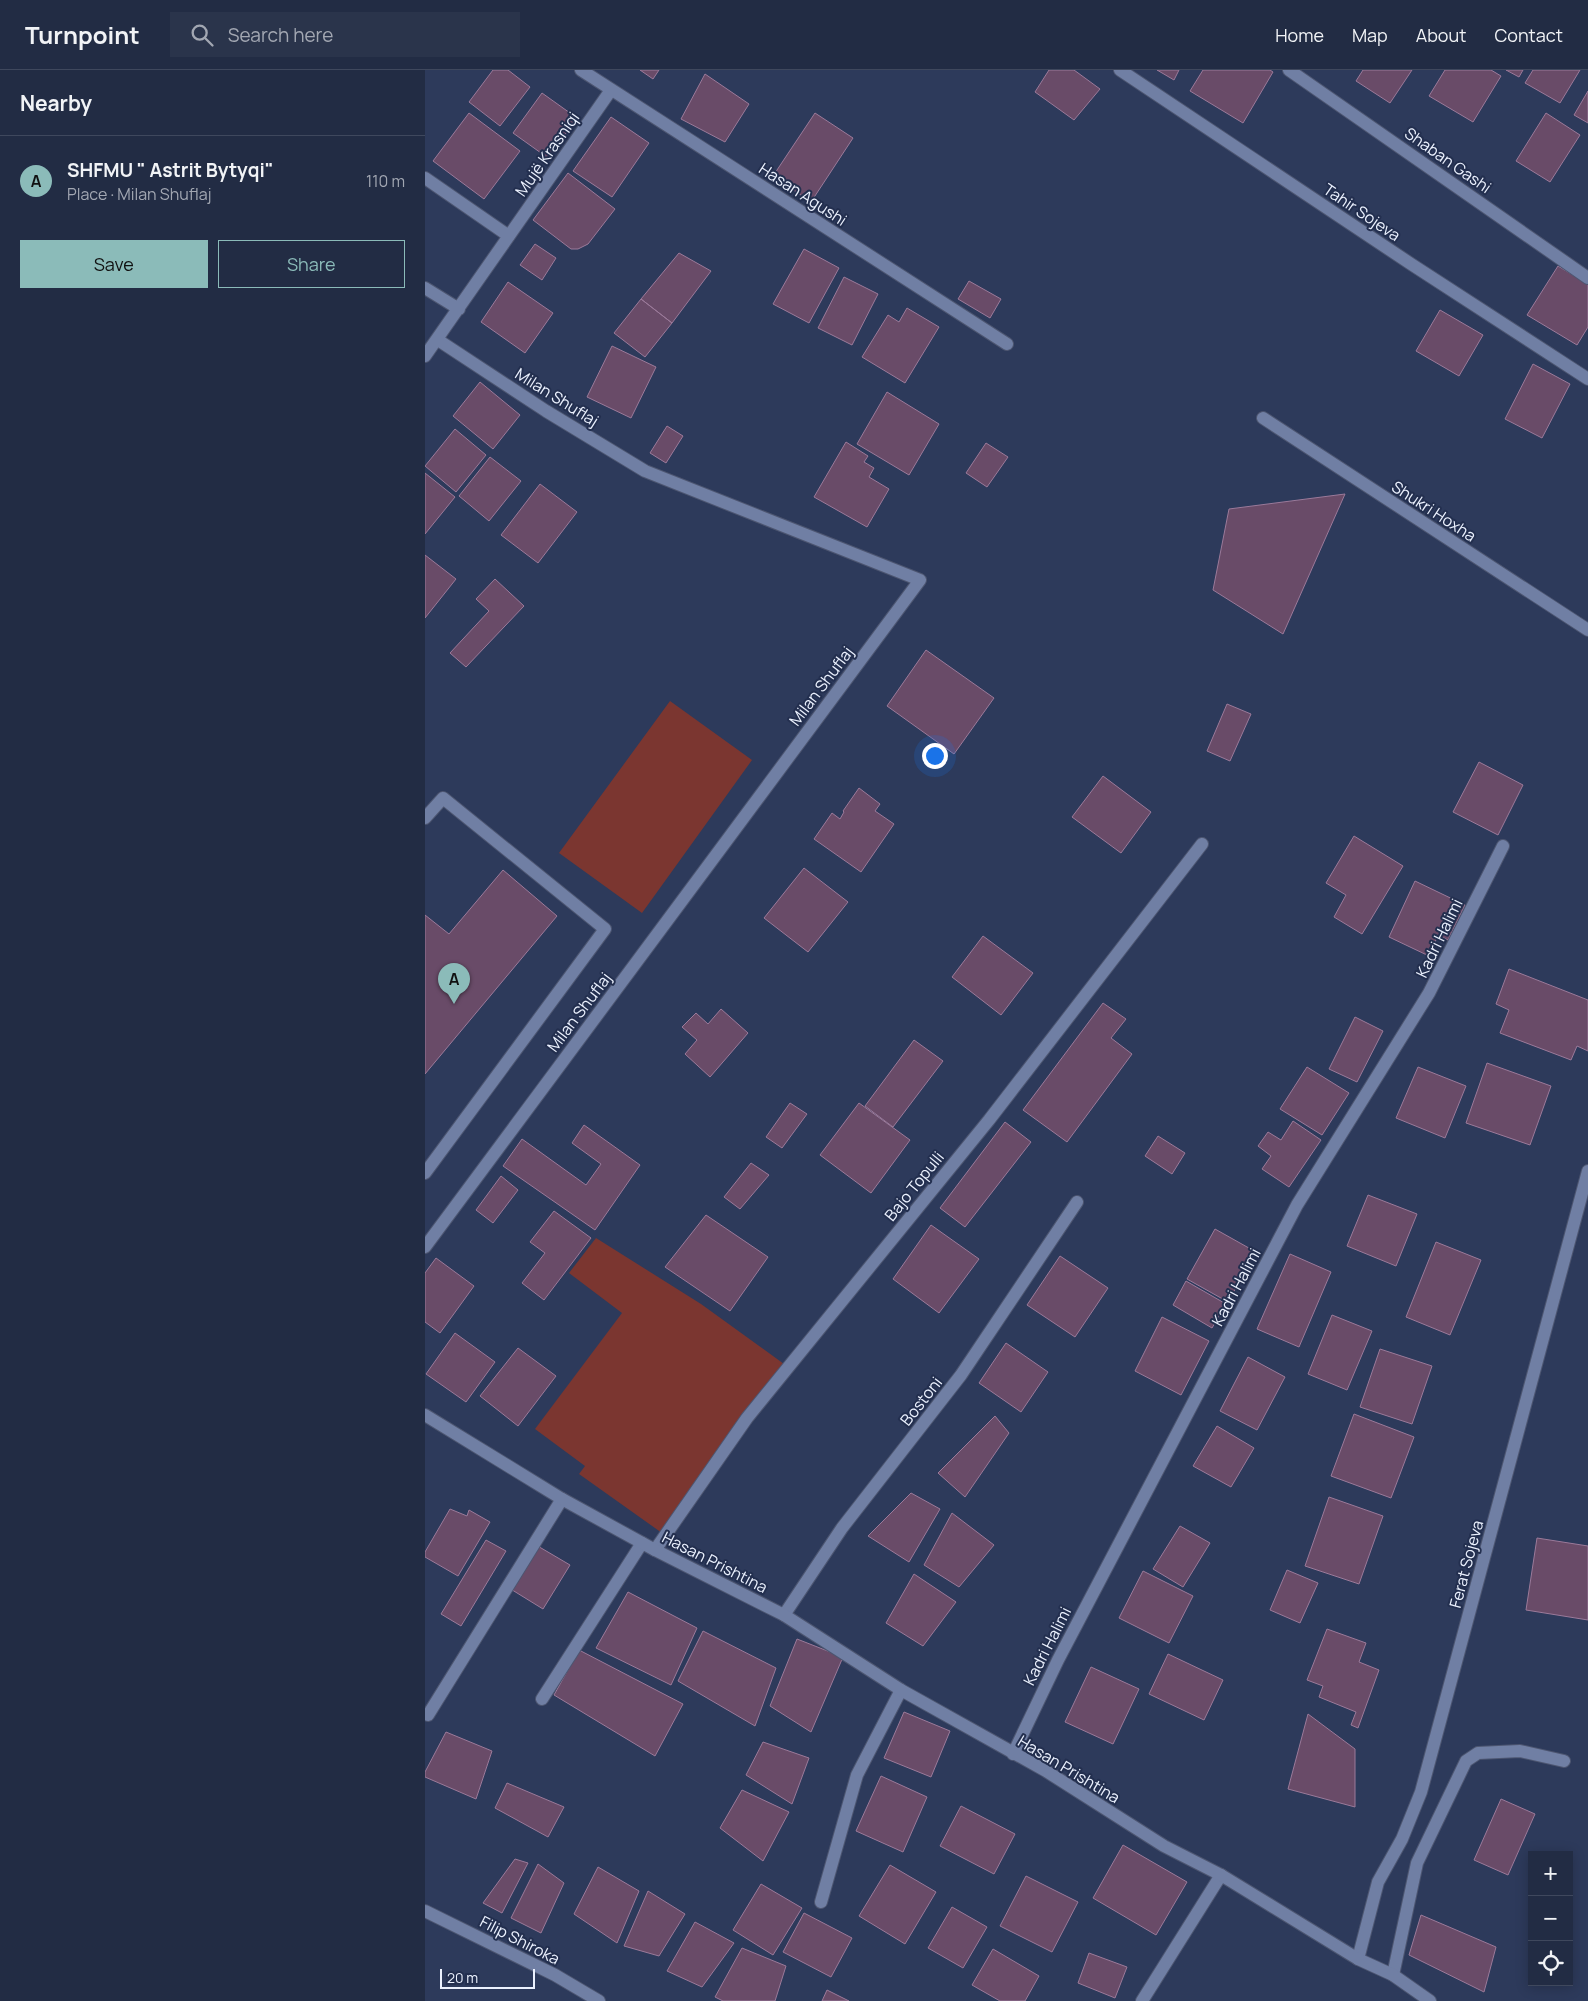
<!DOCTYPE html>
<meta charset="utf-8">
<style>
:root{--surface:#222c44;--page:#2a344b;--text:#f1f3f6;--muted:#a2a7b2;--line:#3f485d;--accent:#8bbbb9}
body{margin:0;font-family:Manrope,sans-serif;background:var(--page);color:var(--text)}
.controls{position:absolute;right:15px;bottom:15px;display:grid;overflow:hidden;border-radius:0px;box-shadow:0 2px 12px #0003}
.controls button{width:45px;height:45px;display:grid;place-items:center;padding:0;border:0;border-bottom:1px solid var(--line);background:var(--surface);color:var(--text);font:25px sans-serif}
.scale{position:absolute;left:15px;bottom:12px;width:95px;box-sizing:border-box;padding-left:5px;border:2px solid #ebf1fe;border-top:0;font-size:14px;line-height:18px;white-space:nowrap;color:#ebf1fe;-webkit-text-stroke:4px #232f4f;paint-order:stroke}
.you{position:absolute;left:509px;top:685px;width:18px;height:18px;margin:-12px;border:4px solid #fff;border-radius:50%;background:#1a73e8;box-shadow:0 0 0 8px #1a73e833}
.badge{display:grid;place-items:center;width:32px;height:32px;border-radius:50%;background:var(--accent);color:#111;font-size:16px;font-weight:700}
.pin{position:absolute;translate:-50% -41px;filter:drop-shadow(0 1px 2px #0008)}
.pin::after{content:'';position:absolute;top:26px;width:18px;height:15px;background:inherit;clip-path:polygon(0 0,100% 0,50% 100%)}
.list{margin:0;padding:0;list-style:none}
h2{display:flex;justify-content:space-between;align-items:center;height:65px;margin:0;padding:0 20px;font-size:21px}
h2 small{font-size:16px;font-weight:400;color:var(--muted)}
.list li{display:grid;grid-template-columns:32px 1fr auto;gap:15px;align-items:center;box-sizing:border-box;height:90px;padding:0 20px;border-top:1px solid var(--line)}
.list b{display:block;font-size:19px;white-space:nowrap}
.list p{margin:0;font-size:16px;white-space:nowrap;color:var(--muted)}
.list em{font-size:16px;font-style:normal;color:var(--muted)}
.actions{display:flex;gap:10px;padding:15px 20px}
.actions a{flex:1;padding:11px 0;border:1px solid var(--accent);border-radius:0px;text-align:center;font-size:18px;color:var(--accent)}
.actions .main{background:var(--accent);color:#111}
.icon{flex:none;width:28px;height:28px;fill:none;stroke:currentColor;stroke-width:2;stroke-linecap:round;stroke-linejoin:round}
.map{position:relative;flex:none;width:1163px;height:1931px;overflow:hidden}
header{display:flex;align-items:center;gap:30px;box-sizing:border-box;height:70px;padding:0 25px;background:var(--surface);border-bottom:1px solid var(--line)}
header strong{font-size:24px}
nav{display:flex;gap:28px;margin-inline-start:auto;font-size:18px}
.search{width:350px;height:45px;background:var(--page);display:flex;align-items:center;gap:12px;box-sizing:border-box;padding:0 18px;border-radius:0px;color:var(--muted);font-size:19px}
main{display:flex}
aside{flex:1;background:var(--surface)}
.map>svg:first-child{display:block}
.green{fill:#7b3630}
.building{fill:#694b68;stroke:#9b7a9a}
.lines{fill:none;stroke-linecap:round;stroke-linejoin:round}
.service-casing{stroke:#4d5671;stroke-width:14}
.minor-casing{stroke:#4d5671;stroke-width:14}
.tertiary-casing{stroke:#4d5671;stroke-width:14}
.service{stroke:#707fa4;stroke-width:12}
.minor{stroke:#707fa4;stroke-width:12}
.tertiary{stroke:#707fa4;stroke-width:12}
.labels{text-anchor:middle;stroke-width:4;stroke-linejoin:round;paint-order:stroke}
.street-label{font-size:16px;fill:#ebf1fe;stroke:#232f4f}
</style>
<header>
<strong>Turnpoint</strong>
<div class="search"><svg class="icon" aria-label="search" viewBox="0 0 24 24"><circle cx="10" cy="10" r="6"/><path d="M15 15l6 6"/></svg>Search here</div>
<nav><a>Home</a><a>Map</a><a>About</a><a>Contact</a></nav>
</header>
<main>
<aside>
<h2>Nearby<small></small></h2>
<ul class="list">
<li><span class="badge">A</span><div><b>SHFMU &quot; Astrit Bytyqi&quot;</b><p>Place · Milan Shuflaj</p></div><em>110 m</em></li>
</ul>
<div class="actions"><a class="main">Save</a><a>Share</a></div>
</aside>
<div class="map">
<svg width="1163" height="1931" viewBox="0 0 1163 1931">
<rect width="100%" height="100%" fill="#2d3a5b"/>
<path class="green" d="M245,631L327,690L217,843L134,783Z
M171,1168L276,1234L359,1294L237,1463L154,1404L160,1396L110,1359L197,1243L144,1203Z"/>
<path class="building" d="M68,0H83L105,17L75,56L44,32Z
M215,0H234L228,9Z
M624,0H649L675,19L649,50L610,22Z
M732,0H754L749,10Z
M778,0H845L848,2L818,53L765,21Z
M938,0H987L965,33L931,11Z
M1020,0H1066L1076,6L1048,52L1004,26Z
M1081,0H1098L1094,7Z
M1108,0H1155L1135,33L1100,13Z
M280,4L324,34L300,72L256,49Z
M1163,21V53L1149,45Z
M117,23L152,48L123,88L88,63Z
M44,43L95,81L59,129L8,91Z
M390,43L428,68L386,132L348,106Z
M1121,43L1155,65L1125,112L1091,91Z
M186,47L224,73L187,127L148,101Z
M143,103L190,139L163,174L153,179H146L108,150Z
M110,174L131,188L117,210L95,195Z
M379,179L414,198L384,253L348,234Z
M254,183L286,201L247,253L216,229Z
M1133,196L1163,214V257L1152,275L1102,245Z
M419,207L453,224L427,275L393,258Z
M544,211L576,229L565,248L533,229Z
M83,212L128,243L100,283L56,252Z
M216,229L247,253L220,287L189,263Z
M482,238L514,257L480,313L437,287L463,245L474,252Z
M1015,240L1058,265L1034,306L991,281Z
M187,276L231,297L206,348L162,327Z
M1108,294L1145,314L1117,368L1080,349Z
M55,312L95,345L68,379L28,346Z
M462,322L514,354L484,405L432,374Z
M242,356L258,366L241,393L225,383Z
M30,359L61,385L31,422L0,396Z
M421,372L443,386L439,392L449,398L444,407L464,419L442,457L389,427Z
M561,373L583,387L562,417L541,403Z
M65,387L96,411L64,451L34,426Z
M0,403L30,427L0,464Z
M115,414L152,442L113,493L76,465Z
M920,424L858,564L788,520L804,439Z
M0,485L31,509L0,548Z
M70,509L99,536L41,597L25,583L64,541L51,529Z
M501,580L569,628L529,684L462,636Z
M802,634L826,644L805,691L782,681Z
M1054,692L1098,715L1073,765L1028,742Z
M678,706L726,742L696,783L647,747Z
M434,718L455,734L450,741L469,754L436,802L389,769L407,743L415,749L419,742L418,741Z
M929,766L978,796L937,864L909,847L921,825L901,813Z
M379,798L423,832L383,882L339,848Z
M78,800L132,846L0,1004V845L24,864Z
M990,811L1040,835L1023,870L1013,865L1004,886L964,867Z
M558,866L608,903L576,945L527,907Z
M1084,899L1163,930V981L1152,976L1146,990L1075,963L1084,940L1071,934Z
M678,933L701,949L686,968L707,984L642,1072L598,1040Z
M296,939L323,963L285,1007L260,984L272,970L257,957L271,943L283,954Z
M930,947L958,961L932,1012L904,999Z
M489,970L518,991L468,1057L440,1036Z
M1062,993L1126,1016L1105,1075L1041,1053Z
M882,997L924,1023L897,1065L855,1039Z
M993,997L1041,1016L1020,1068L971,1048Z
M365,1033L382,1044L357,1078L341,1067Z
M434,1033L485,1070L446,1123L395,1085Z
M868,1051L896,1070L864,1117L837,1099L846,1086L833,1076L843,1062L856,1070Z
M580,1052L606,1072L540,1157L515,1138Z
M159,1055L215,1095L170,1160L78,1096L97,1069L161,1115L176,1094L147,1073Z
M733,1066L760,1083L747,1104L720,1086Z
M326,1093L344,1105L315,1139L299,1127Z
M76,1106L93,1120L68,1153L51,1140Z
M943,1125L992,1144L971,1196L922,1176Z
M129,1141L166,1168L119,1230L97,1213L120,1183L105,1172Z
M281,1145L343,1187L305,1241L240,1197Z
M506,1155L554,1189L514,1243L468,1209Z
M790,1159L831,1182L803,1232L762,1209Z
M1011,1172L1056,1190L1025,1265L981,1247Z
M865,1184L906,1202L874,1277L832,1259Z
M635,1186L683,1218L650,1267L602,1235Z
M11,1188L49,1216L15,1263L0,1252V1203Z
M761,1211L801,1234L787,1258L748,1235Z
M907,1245L947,1261L922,1320L883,1304Z
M737,1247L784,1271L756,1325L710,1301Z
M30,1263L70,1292L41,1332L1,1304Z
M581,1273L623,1302L596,1342L554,1313Z
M93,1278L131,1306L93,1356L55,1326Z
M955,1279L1007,1296L987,1354L935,1337Z
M823,1287L860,1307L832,1360L795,1341Z
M929,1344L989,1367L966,1428L906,1406Z
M570,1346L584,1363L540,1427L513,1403Z
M792,1356L829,1378L806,1417L768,1396Z
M486,1423L515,1439L484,1492L443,1466Z
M904,1427L958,1446L934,1514L880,1496Z
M25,1439L42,1446L44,1440L65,1452L33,1506L0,1487V1482Z
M527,1443L569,1475L534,1517L499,1495Z
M755,1456L785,1473L758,1517L728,1499Z
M1112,1468L1163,1476V1550L1101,1540Z
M61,1470L81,1481L36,1556L16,1544Z
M111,1475L145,1495L118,1539L84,1518Z
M862,1500L893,1513L875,1553L845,1540Z
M718,1501L768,1526L744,1573L694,1548Z
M489,1504L531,1532L498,1576L461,1553Z
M203,1522L272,1558L246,1615L171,1578Z
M902,1559L941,1573L934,1592L954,1600L933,1658L926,1655L931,1642L894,1627L898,1616L882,1610Z
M278,1561L351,1598L330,1656L253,1611Z
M372,1569L418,1587L386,1662L345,1636Z
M154,1580L258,1634L230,1686L129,1625Z
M743,1584L798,1610L779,1650L724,1624Z
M666,1597L714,1619L688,1674L640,1652Z
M479,1642L525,1661L506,1707L459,1688Z
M883,1644L930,1679V1737L863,1719Z
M21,1662L67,1681L51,1729L0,1707V1702Z
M338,1672L384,1688L367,1734L321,1705Z
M456,1706L502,1727L478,1782L431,1761Z
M82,1713L139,1737L123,1767L70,1738Z
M317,1720L364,1742L338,1791L295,1758Z
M1076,1729L1110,1744L1083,1805L1049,1790Z
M536,1736L590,1764L569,1804L515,1776Z
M698,1775L762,1812L731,1865L668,1828Z
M90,1789L103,1793L77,1843L58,1833Z
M113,1794L139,1813L116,1863L86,1848Z
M465,1795L511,1822L480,1874L434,1846Z
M173,1797L214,1821L192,1873L149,1844Z
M601,1806L653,1832L627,1882L575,1856Z
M336,1814L377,1838L348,1885L308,1860Z
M223,1821L260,1844L234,1886L199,1876Z
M527,1837L562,1857L538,1898L503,1878Z
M379,1843L427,1868L406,1907L358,1882Z
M996,1845L1071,1877L1059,1922L984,1885Z
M270,1852L309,1873L277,1917L242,1901Z
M317,1878L361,1896L350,1931H298L290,1927Z
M568,1879L614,1906L600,1931H575L547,1915Z
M664,1883L702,1897L690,1928L653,1913Z
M402,1920L424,1931H397Z"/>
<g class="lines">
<defs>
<path id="service" d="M0,748L18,728L180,859L0,1103"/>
<path id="minor" d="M156,0L582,274
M695,0L986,194L1163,309
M864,0L1163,208
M0,108L84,166
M0,218L34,239
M0,286L186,20
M838,348L1163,560
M0,1177L495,510L220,401L121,341L13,270
M230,1480L322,1348L564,1050L777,774
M359,1545L417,1458L536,1305L652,1132
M117,1629L217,1473
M3,1645L137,1429
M588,1684L633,1590L872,1135L1004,923L1078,776
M396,1832L432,1705L476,1620
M0,1841L130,1905L174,1931
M933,1889L953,1812L977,1769L996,1722L1163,1101
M968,1905L992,1793L1041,1691L1053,1683L1095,1681L1139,1691
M717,1931L796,1805"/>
<path id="tertiary" d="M0,1345L137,1429L230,1480L359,1545L476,1620L621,1701L739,1776L796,1805L933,1889L968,1905L1005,1931"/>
</defs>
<use href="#service" class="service-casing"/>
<use href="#minor" class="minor-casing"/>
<use href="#tertiary" class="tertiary-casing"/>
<use href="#service" class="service"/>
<use href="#minor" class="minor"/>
<use href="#tertiary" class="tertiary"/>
</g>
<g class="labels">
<g class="street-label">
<text transform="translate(122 84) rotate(-55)" y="6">Mujë Krasniqi</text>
<text transform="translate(1023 90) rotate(35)" y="6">Shaban Gashi</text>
<text transform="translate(378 124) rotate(33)" y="6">Hasan Agushi</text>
<text transform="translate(937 142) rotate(34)" y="6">Tahir Sojeva</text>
<text transform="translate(132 327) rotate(32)" y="6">Milan Shuflaj</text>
<text transform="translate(1009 441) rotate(33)" y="6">Shukri Hoxha</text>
<text transform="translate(396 616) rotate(-53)" y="6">Milan Shuflaj</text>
<text transform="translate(1014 868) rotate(-64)" y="6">Kadri Halimi</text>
<text transform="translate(154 942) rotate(-53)" y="6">Milan Shuflaj</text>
<text transform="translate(489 1116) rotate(-51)" y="6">Bajo Topulli</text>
<text transform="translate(811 1217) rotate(-62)" y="6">Kadri Halimi</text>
<text transform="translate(496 1331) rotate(-52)" y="6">Bostoni</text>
<text transform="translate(290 1492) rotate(27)" y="6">Hasan Prishtina</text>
<text transform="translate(1041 1494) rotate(-75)" y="6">Ferat Sojeva</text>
<text transform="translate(622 1576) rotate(-63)" y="6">Kadri Halimi</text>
<text transform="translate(644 1699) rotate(31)" y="6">Hasan Prishtina</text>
<text transform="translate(95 1870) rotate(27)" y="6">Filip Shiroka</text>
</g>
</g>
</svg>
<div class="controls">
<button>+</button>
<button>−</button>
<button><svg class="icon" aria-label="locate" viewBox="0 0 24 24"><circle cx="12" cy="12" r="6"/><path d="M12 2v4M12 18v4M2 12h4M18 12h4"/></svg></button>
</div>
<div class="scale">20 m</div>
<div class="you"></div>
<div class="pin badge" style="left:29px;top:934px">A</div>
</div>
</main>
